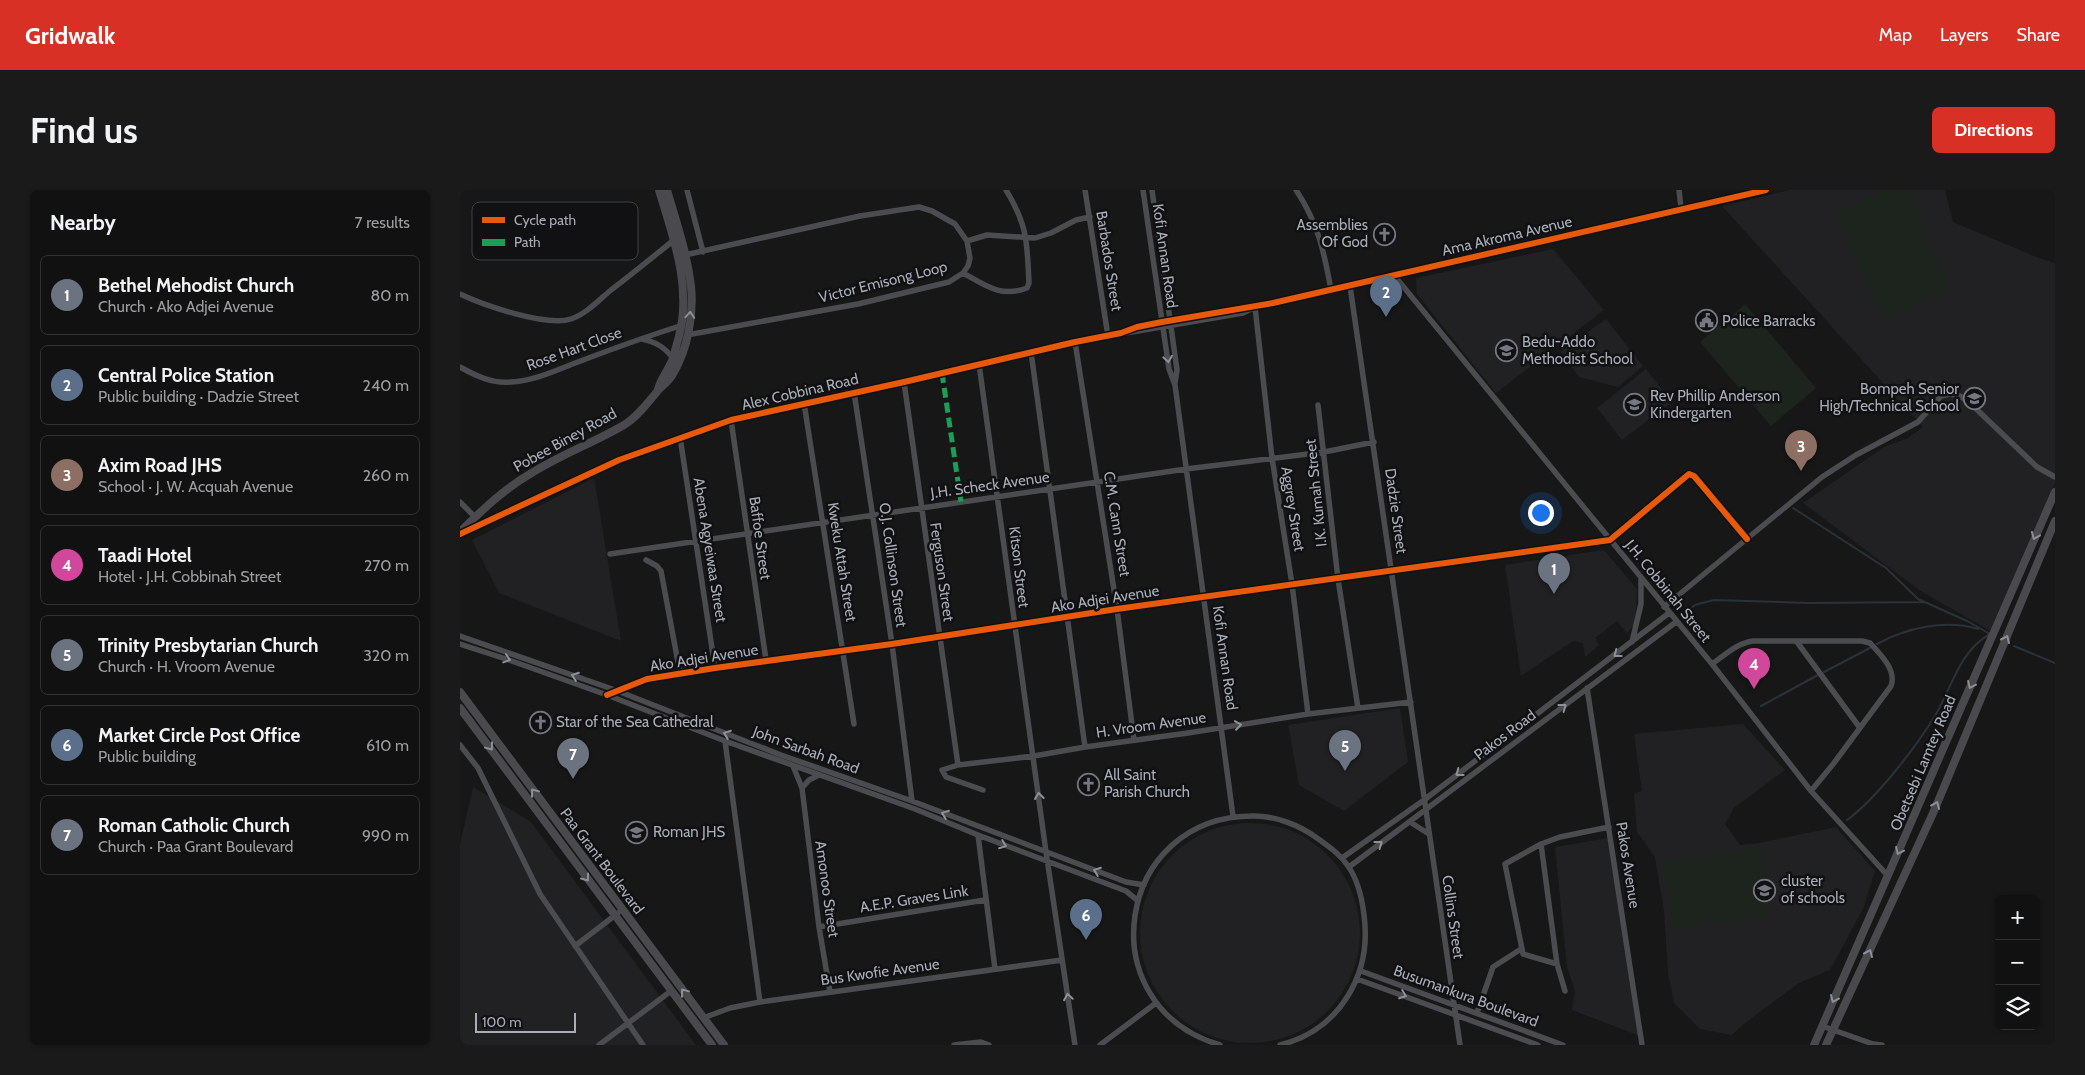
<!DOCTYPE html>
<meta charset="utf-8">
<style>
:root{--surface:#111;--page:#1a1a1a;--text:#f1f3f6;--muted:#9c9d9f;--line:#303131;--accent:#d93025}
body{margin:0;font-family:Cabin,sans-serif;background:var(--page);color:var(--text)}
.controls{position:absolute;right:15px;bottom:15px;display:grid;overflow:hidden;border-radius:8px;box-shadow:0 1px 4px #0004}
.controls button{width:45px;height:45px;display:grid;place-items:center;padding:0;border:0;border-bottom:1px solid var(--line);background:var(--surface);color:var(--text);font:25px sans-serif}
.scale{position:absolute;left:15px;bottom:12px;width:101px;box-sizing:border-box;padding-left:5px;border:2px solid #a8adb8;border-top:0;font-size:14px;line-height:18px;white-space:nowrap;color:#a8adb8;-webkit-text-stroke:4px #111113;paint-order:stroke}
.you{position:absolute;left:1080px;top:322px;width:18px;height:18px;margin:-12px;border:4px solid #fff;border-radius:50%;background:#1a73e8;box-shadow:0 0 0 8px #1a73e833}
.badge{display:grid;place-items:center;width:32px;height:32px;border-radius:50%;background:var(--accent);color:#fff;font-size:16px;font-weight:700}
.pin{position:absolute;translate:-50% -41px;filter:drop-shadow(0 1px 2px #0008)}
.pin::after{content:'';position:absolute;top:26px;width:18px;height:15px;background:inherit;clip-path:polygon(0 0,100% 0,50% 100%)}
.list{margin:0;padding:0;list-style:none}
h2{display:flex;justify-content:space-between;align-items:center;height:65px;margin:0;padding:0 20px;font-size:21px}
h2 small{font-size:16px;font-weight:400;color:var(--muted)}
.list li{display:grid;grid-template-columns:32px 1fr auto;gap:15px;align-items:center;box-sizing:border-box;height:80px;margin:0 10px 10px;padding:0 10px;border:1px solid var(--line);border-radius:8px}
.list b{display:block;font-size:19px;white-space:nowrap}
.list p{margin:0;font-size:16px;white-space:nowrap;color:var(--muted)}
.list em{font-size:16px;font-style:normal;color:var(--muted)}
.icon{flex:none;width:28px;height:28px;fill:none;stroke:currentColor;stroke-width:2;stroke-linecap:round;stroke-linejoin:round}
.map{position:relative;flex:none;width:1595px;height:855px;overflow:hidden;border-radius:8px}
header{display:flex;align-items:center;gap:30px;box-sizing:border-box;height:70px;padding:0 25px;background:var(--accent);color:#fff}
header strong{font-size:24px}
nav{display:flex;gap:28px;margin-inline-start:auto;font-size:18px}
.intro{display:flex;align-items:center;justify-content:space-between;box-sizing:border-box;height:120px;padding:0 30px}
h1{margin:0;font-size:35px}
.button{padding:12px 22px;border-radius:8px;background:var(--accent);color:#fff;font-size:18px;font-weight:700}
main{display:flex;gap:30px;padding:0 30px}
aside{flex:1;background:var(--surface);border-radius:8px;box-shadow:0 1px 4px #0004}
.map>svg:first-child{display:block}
.built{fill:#212123}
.pitch{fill:#1d241e}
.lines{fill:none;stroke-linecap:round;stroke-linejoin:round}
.stream{stroke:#2a3239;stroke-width:2}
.street{stroke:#4b4c50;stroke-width:5.5}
.secondary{stroke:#4a4a4e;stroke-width:8}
.quiet{stroke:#1a9f57;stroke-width:5;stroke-dasharray:10 5;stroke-linecap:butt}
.cycleway-casing{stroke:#111113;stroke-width:9}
.cycleway{stroke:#e8590c;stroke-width:6}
.oneway{stroke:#8c8f98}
.oneway2{stroke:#8c9099}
.labels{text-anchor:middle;stroke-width:5;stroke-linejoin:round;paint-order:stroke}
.poi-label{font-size:15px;fill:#a8adb8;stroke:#111113;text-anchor:start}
.street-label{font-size:15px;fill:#a8adb8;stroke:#111113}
.key{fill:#111113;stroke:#3e4045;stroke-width:1}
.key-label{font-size:14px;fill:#a8adb8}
</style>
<header>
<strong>Gridwalk</strong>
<nav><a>Map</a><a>Layers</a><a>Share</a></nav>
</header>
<div class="intro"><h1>Find us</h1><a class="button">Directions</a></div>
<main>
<aside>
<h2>Nearby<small>7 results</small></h2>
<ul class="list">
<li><span class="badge" style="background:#6b7280">1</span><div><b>Bethel Mehodist Church</b><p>Church · Ako Adjei Avenue</p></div><em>80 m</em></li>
<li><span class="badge" style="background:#5c6f8a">2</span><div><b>Central Police Station</b><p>Public building · Dadzie Street</p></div><em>240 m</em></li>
<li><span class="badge" style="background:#8d6e63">3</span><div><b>Axim Road JHS</b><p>School · J. W. Acquah Avenue</p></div><em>260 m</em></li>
<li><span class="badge" style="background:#d1479c">4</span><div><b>Taadi Hotel</b><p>Hotel · J.H. Cobbinah Street</p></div><em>270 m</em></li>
<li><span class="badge" style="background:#6b7280">5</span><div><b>Trinity Presbytarian Church</b><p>Church · H. Vroom Avenue</p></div><em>320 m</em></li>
<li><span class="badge" style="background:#5c6f8a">6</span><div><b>Market Circle Post Office</b><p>Public building</p></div><em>610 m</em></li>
<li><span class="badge" style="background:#6b7280">7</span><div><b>Roman Catholic Church</b><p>Church · Paa Grant Boulevard</p></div><em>990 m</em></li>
</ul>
</aside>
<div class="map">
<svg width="1595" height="855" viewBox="0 0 1595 855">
<rect width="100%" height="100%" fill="#171717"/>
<path class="built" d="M1330,0H1485L1493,32L1579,68L1595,73V293L1530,441L1459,400L1343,313L1424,257L1448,248L1463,237L1262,16Z
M1093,59L1144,120L1036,203L957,104L956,88Z
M1146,129L1183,176L1158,197L1119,187L1100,161Z
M1186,179L1212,212L1162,250L1137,218Z
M134,288L161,451L39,403L12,350Z
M1144,360L1177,399L1176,433L1167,443L1157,431L1135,448L1139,455L1125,467L1123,453L1113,451L1061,486L1045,375Z
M940,518L948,572L884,621L839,595L828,535Z
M1283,534L1325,580L1274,618L1265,634L1280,655L1299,653L1376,637L1415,681L1403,719L1370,780L1339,793L1285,833L1272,845L1240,839L1214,813L1208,783L1204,721L1195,667L1177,642L1174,603L1182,601L1174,544Z
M13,597L71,632L236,855H0V655Z
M680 743a110 110 0 1 1 220 0a110 110 0 1 1-220 0Z
M1148,648L1180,846L1112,820L1115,801L1107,777L1095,657Z"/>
<path class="pitch" d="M1428,0H1448L1491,100L1421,129L1375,22Z
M1285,114L1356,198L1311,236L1240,152Z
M1301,658L1311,725L1214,739L1203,672Z"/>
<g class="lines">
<path class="stream" d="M1333,318L1426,378L1458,409L1507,431L1530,444
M1222,425L1235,415L1254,410L1349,413L1465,412
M1417,454C1446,438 1485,429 1518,439
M1554,456L1595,473
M1364,482L1410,458
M1301,516L1358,485
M1387,630C1417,608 1455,558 1475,526C1491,499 1500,460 1530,444"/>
<path class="street" d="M227,0L243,62
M625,0L648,146
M683,0L709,179L715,195L773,626
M692,0L717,180L715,193
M836,0C858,33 864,61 871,100
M1219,0L1221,18
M507,51L527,45L575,48L591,43L616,30L630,27
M225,65L400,26L459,17L472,21L495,34L507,51L510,68L508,76L503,83L489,92L398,114L227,145
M503,83C525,95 540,108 567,98L569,93C567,53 568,36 546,0
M933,84L1252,474L1351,601L1428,686
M890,96L1000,855
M0,104C23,115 86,137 111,129C126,124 139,110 151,100C172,84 193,67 214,50
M795,117L812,268L832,394L848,524
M666,143L783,123L791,119
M182,149C196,152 204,157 213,168
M615,152L657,419L674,550
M571,162L625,557
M519,174L586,662L615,855
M0,177C16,186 33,194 51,192C74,191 97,180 118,172C152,159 185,147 220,136
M444,192L498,575
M394,202L432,454L452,611
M344,213L394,534
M858,215L878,389L898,518
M271,230L306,470
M220,247L255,478
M0,312L15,327
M0,344L159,270L271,230L444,192L615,152L661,143L677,137L702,132L813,113L1306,0
M150,364L726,279L864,262L914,252
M186,370L197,376L201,381L220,483
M1204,417L1362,287L1396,265L1458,232L1481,206L1490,204L1500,206L1510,213L1577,277L1595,287
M0,446L155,500L321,565L452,611L666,692L684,695
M1172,452L1181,414V388
M1337,452L1400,538
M0,454L49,470L147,505L265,551L455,619L518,645L666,701L677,710
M1252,474C1265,465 1277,453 1293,451H1402L1410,453C1420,464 1437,480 1431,496L1374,573L1351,601
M1127,498L1182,855
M147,505L187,489L255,478L432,454L657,419L1150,350L1229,284L1234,286L1287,349
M265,551L300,812
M0,555L18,578L80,704L183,855
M333,576L342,598L359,737L370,802
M342,598L349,590L359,585
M523,600L486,587L482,580L498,575L574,566L625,557L728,543L848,524L951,512
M950,632L969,644
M518,645L535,779
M1081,654L1097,774L1063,764L1045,674L1081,654L1100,647L1149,637
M882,668L964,610L1209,423
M889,677L1216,432
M359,737L525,710
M115,756L158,723
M1097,774L1105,801
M901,781L1103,855
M897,789L1078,855
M1017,823L1033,777L1061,759
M243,828L270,818L300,812L602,770
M1362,836L1413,854L1422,855
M139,855L211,801
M494,855L521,852L529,855
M640,855L696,813
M760,855C627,816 655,625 794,626C816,626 839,635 857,648C868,656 880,664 888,676C898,690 902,708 904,725C912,784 880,840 820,855"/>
<path class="secondary" d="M198,199C201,188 209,179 213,168C215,161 217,153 219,146C232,97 213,47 199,0
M0,342C21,321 44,299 70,284C100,265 133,253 164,235C176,228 187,214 196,203C201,196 209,192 213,184C228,158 234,125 231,96C227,63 216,31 207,0
M0,502L264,855
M0,518L252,855
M1354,855C1436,671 1514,486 1595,302
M1366,855L1474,621L1595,331"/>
<path class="quiet" d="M482,183L501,312"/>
<defs>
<path id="cycleway" d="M0,344L159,270L271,230L444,192L615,152L661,143L677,137L702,132L813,113L1306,0
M147,505L187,489L255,478L432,454L657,419L1150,350L1229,284L1234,286L1287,349"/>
</defs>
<use href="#cycleway" class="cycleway-casing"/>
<use href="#cycleway" class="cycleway"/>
</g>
<defs><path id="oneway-chevron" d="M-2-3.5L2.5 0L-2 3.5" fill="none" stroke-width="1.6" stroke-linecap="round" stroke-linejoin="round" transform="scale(1.25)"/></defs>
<g class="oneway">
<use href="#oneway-chevron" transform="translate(230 125) rotate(-86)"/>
<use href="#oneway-chevron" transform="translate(1575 346) rotate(113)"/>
<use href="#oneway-chevron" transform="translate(1546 449) rotate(-66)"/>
<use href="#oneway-chevron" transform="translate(1511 495) rotate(115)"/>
<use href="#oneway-chevron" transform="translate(30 557) rotate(53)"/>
<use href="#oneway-chevron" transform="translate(74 602) rotate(-127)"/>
<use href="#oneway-chevron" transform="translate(1476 615) rotate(-67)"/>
<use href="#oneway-chevron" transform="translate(1439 661) rotate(115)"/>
<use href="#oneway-chevron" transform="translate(126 688) rotate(54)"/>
<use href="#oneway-chevron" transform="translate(1409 763) rotate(-66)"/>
<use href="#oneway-chevron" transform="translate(224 802) rotate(-127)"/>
<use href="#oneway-chevron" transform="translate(1374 809) rotate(114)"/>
</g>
<g class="oneway2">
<use href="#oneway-chevron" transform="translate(708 169) rotate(81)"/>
<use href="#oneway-chevron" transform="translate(1157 464) rotate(142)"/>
<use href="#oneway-chevron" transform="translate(47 469) rotate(18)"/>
<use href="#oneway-chevron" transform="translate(115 486) rotate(-160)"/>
<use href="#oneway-chevron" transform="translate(1103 517) rotate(-37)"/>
<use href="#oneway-chevron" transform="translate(778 535) rotate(-8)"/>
<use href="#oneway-chevron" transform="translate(267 544) rotate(-159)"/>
<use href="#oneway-chevron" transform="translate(999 583) rotate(143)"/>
<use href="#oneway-chevron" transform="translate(579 606) rotate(-97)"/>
<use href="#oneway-chevron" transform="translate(485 624) rotate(-159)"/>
<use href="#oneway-chevron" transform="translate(919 654) rotate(-37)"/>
<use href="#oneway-chevron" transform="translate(543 655) rotate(21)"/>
<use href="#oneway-chevron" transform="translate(637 681) rotate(-159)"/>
<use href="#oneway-chevron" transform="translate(943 805) rotate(20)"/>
<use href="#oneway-chevron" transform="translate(608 807) rotate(-99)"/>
</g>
<defs>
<symbol id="church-ring" viewBox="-11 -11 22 22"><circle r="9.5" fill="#111113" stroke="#757880" stroke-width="1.5"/><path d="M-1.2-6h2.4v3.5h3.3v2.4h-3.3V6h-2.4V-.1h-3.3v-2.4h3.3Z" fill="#757880"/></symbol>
<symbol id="civic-ring" viewBox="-11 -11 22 22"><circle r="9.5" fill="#111113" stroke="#757880" stroke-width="1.5"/><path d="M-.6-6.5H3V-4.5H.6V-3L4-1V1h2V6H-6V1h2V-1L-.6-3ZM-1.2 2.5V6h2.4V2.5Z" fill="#757880"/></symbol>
<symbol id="school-ring" viewBox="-11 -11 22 22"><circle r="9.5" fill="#111113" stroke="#757880" stroke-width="1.5"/><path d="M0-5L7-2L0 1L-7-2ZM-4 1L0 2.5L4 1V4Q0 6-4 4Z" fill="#757880"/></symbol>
</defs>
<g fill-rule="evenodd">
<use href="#church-ring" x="912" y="32" width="25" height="25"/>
<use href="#civic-ring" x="1234" y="118" width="25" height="25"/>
<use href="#school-ring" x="1034" y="148" width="25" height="25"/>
<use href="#school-ring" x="1502" y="196" width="25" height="25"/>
<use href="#school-ring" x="1162" y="202" width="25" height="25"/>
<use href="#church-ring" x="68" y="520" width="25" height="25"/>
<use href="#church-ring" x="616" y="582" width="25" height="25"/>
<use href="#school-ring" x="164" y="630" width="25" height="25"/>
<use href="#school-ring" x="1292" y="688" width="25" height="25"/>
</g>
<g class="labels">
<g class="poi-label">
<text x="908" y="40" text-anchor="end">Assemblies<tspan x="908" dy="17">Of God</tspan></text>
<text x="1262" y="136">Police Barracks</text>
<text x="1062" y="157">Bedu-Addo<tspan x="1062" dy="17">Methodist School</tspan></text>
<text x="1499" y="204" text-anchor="end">Bompeh Senior<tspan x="1499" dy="17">High/Technical School</tspan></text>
<text x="1190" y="211">Rev Phillip Anderson<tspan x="1190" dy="17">Kindergarten</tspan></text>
<text x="96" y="537">Star of the Sea Cathedral</text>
<text x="644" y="590">All Saint<tspan x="644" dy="17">Parish Church</tspan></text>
<text x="193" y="647">Roman JHS</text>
<text x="1321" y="696">cluster<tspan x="1321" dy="17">of schools</tspan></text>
</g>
<g class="street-label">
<text transform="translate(1047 46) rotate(-13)" y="5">Ama Akroma Avenue</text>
<text transform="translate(705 66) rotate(82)" y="5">Kofi Annan Road</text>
<text transform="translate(649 71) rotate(81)" y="5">Barbados Street</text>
<text transform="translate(423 92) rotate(-14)" y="5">Victor Emisong Loop</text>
<text transform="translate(114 159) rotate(-20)" y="5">Rose Hart Close</text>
<text transform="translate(340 202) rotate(-13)" y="5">Alex Cobbina Road</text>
<text transform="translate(105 250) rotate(-29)" y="5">Pobee Biney Road</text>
<text transform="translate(530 295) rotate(-8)" y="5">J.H. Scheck Avenue</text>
<text transform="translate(856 303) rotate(-96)" y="5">I.K. Kumah Street</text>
<text transform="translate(833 319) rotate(81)" y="5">Aggrey Street</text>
<text transform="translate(936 321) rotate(82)" y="5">Dadzie Street</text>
<text transform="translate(657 334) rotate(81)" y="5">C.M. Cann Street</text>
<text transform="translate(300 348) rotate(82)" y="5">Baffoe Street</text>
<text transform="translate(250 360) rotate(81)" y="5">Abena Agyeiwaa Street</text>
<text transform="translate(382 372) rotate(81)" y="5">Kweku Attah Street</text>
<text transform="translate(433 375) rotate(82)" y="5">O.J. Collinson Street</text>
<text transform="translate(559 377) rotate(83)" y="5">Kitson Street</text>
<text transform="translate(482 382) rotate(82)" y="5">Ferguson Street</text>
<text transform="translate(1208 401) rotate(51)" y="5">J.H. Cobbinah Street</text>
<text transform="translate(645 409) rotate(-9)" y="5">Ako Adjei Avenue</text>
<text transform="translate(244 468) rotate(-9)" y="5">Ako Adjei Avenue</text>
<text transform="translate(765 468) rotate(82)" y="5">Kofi Annan Road</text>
<text transform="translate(691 535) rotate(-8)" y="5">H. Vroom Avenue</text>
<text transform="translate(1045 545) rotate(-37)" y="5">Pakos Road</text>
<text transform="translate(346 560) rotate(20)" y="5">John Sarbah Road</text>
<text transform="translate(1463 573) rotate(-67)" y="5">Obetsebi Lamtey Road</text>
<text transform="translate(142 671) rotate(53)" y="5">Paa Grant Boulevard</text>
<text transform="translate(1168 675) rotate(81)" y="5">Pakos Avenue</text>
<text transform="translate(367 699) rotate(82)" y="5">Amonoo Street</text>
<text transform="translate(454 709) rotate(-9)" y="5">A.E.P. Graves Link</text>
<text transform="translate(993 727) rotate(82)" y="5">Collins Street</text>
<text transform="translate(420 782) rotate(-8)" y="5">Bus Kwofie Avenue</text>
<text transform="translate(1006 806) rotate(20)" y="5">Busumankura Boulevard</text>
</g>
</g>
<rect x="12" y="12" width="166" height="58" rx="8" class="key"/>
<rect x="22" y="27" width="23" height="6" fill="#e8590c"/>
<rect x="22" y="49" width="23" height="7" fill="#1a9f57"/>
<g class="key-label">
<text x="54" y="35">Cycle path</text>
<text x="54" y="57">Path</text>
</g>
</svg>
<div class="controls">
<button>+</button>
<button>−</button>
<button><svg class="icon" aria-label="layers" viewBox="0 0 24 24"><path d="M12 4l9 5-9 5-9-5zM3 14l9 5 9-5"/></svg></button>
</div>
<div class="scale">100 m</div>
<div class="you"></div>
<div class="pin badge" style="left:1094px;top:404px;background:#6b7280">1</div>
<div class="pin badge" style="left:926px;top:127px;background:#5c6f8a">2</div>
<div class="pin badge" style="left:1341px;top:281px;background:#8d6e63">3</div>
<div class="pin badge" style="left:1294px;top:499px;background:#d1479c">4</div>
<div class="pin badge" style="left:885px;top:581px;background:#6b7280">5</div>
<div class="pin badge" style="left:626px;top:750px;background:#5c6f8a">6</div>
<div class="pin badge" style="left:113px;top:589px;background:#6b7280">7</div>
</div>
</main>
